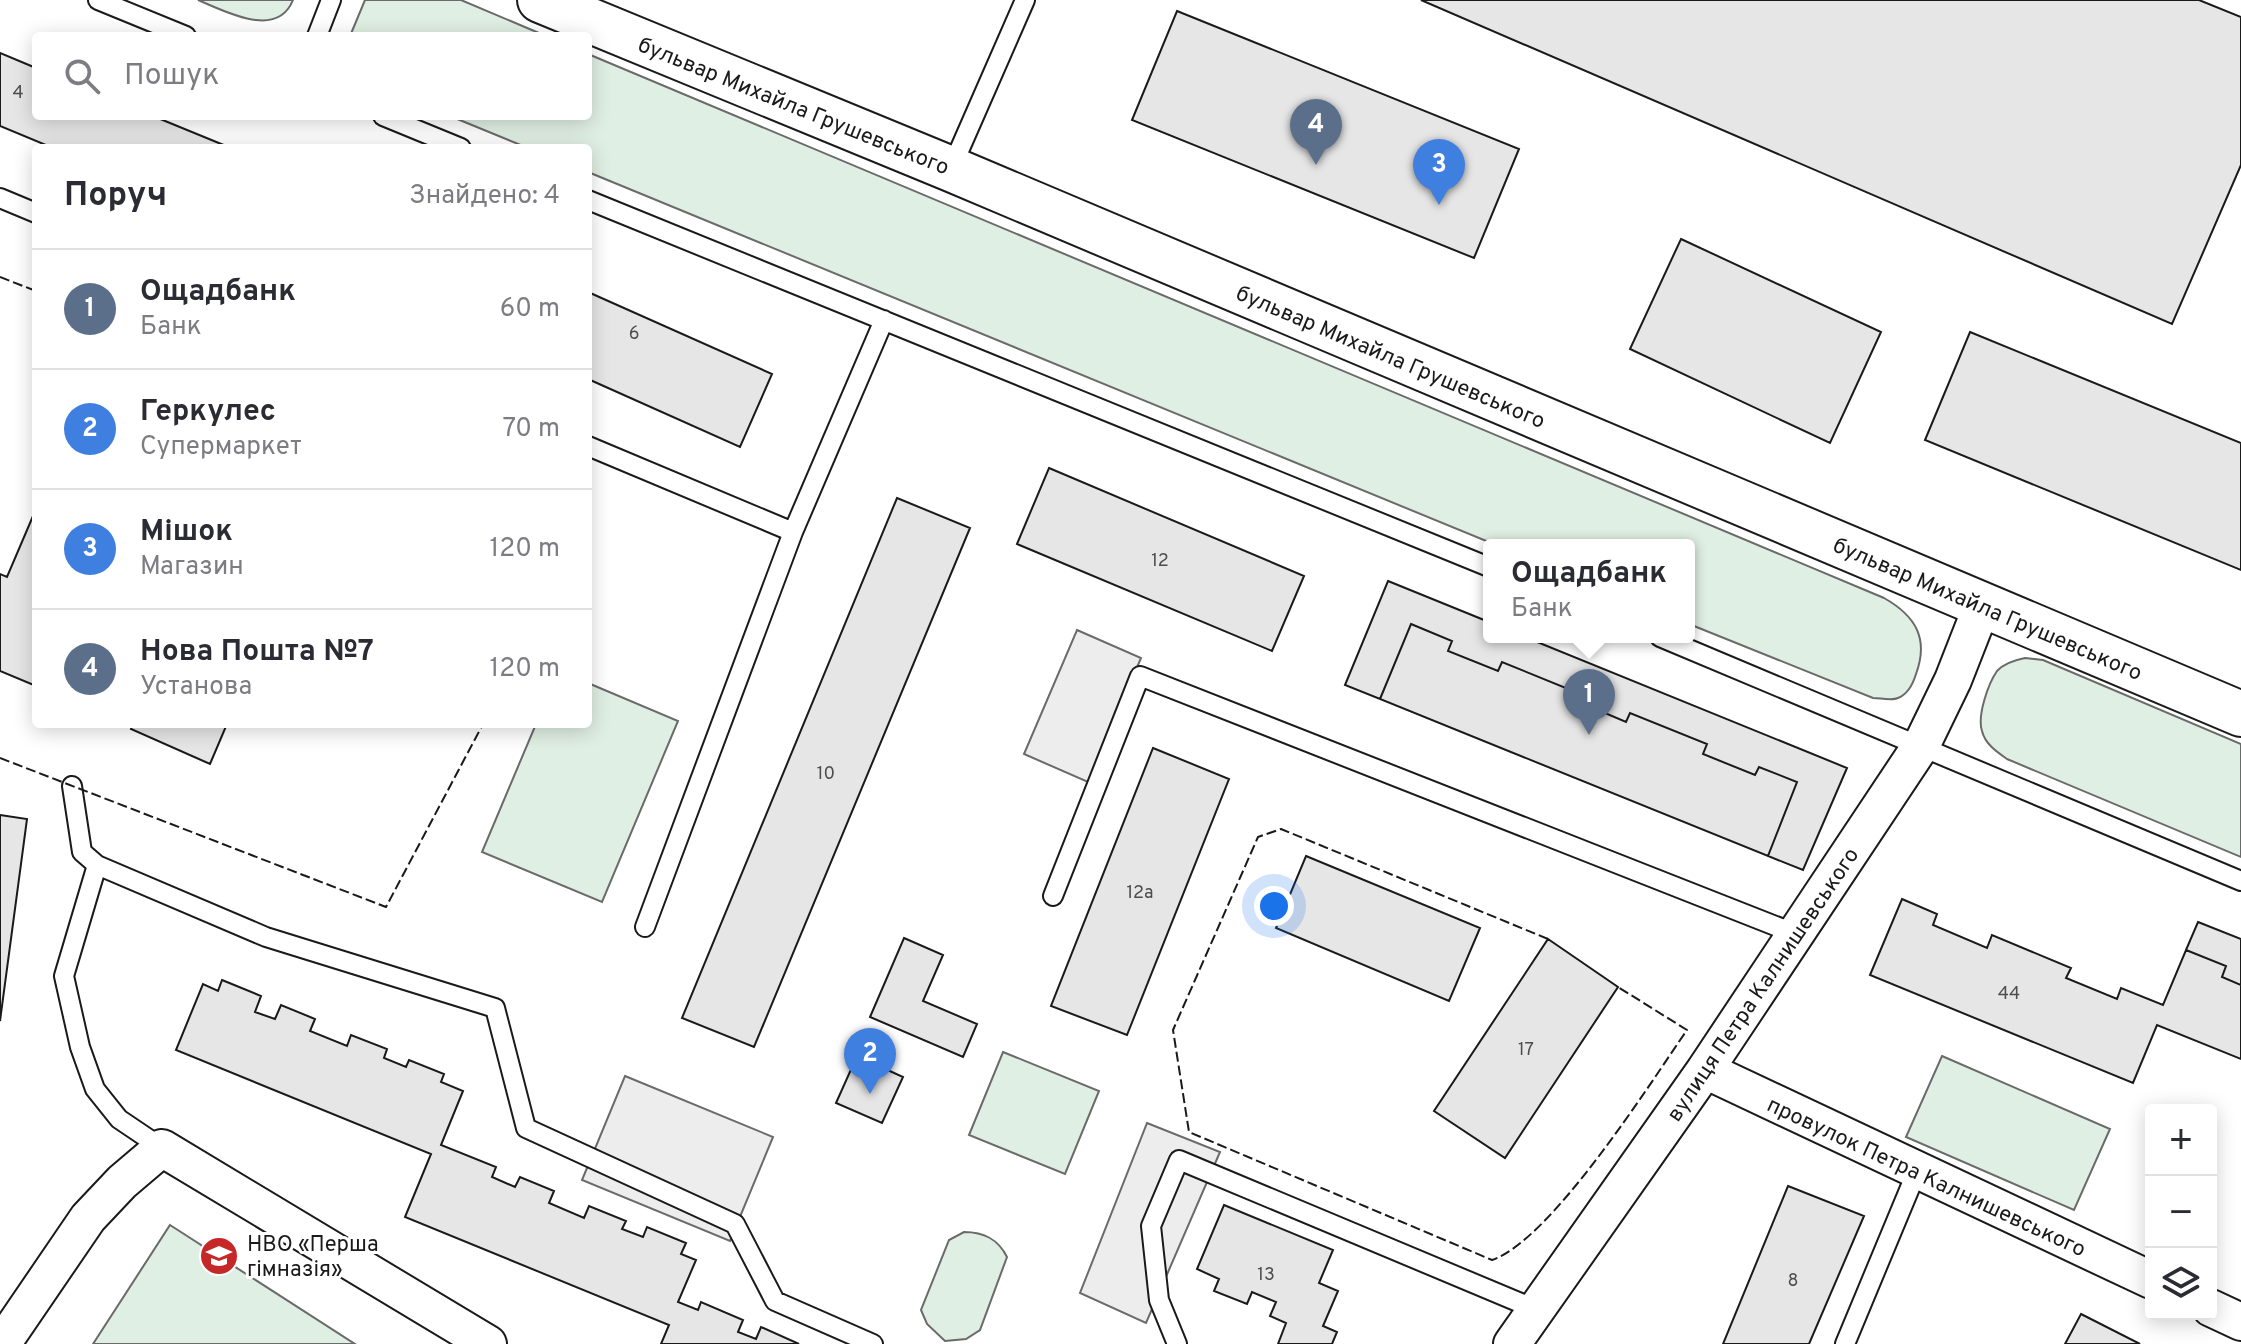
<!DOCTYPE html>
<html lang="uk">
<meta charset="utf-8">
<style>
:root{--surface:#fff;--page:#f7f7f7;--text:#2b2b33;--muted:#7c7c81;--line:#e1e1e2;--accent:#c62828}
body{margin:0;font-family:Overpass,sans-serif;background:var(--page);color:var(--text)}
.controls{position:absolute;right:24px;bottom:24px;display:grid;overflow:hidden;border-radius:8px;box-shadow:0 4px 20px #0003}
.controls button{width:72px;height:72px;display:grid;place-items:center;padding:0;border:0;border-bottom:2px solid var(--line);background:var(--surface);color:var(--text);font:40px sans-serif}
.you{position:absolute;left:1274px;top:906px;width:28px;height:28px;margin:-20px;border:6px solid #fff;border-radius:50%;background:#1a73e8;box-shadow:0 0 0 12px #1a73e833}
.badge{display:grid;place-items:center;width:52px;height:52px;border-radius:50%;background:var(--accent);color:#fff;font-size:26px;font-weight:700}
.pin{position:absolute;translate:-50% -66px;filter:drop-shadow(0 2px 4px #0008)}
.pin::after{content:'';position:absolute;top:42px;width:28px;height:24px;background:inherit;clip-path:polygon(0 0,100% 0,50% 100%)}
.popup{position:absolute;left:1483px;top:539px;width:212px;height:104px;box-sizing:border-box;display:grid;place-content:center;border-radius:8px;background:var(--surface);filter:drop-shadow(0 2px 6px #0005);font-size:26px;white-space:nowrap;color:var(--muted)}
.popup b{font-size:30px;color:var(--text)}
.popup::after{content:'';position:absolute;left:50%;top:100%;margin-left:-16px;border:16px solid transparent;border-top-color:var(--surface)}
.list{margin:0;padding:0;list-style:none}
h2{display:flex;justify-content:space-between;align-items:center;height:104px;margin:0;padding:0 32px;font-size:34px}
h2 small{font-size:26px;font-weight:400;color:var(--muted)}
.list li{display:grid;grid-template-columns:52px 1fr auto;gap:24px;align-items:center;box-sizing:border-box;height:120px;padding:0 32px;border-top:2px solid var(--line)}
.list b{display:block;font-size:30px;white-space:nowrap}
.list p{margin:0;font-size:26px;white-space:nowrap;color:var(--muted)}
.list em{font-size:26px;font-style:normal;color:var(--muted)}
.icon{flex:none;width:44px;height:44px;fill:none;stroke:currentColor;stroke-width:2;stroke-linecap:round;stroke-linejoin:round}
.map{position:relative;flex:none;width:2241px;height:1344px;overflow:hidden}
.search{position:absolute;background:var(--surface);box-shadow:0 4px 20px #0003;left:32px;top:32px;width:560px;height:88px;display:flex;align-items:center;gap:20px;box-sizing:border-box;padding:0 28px;border-radius:8px;color:var(--muted);font-size:30px}
.panel{position:absolute;background:var(--surface);box-shadow:0 4px 20px #0003;left:32px;top:144px;width:560px;height:584px;border-radius:8px}
.map>svg:first-child{display:block}
.green{fill:#e0efe3;stroke:#6a6a6a;stroke-width:2}
.parking{fill:#ededed;stroke:#6a6a6a;stroke-width:2}
.building{fill:#e6e6e6;stroke:#1a1a1a;stroke-width:2}
.lines{fill:none;stroke-linecap:round;stroke-linejoin:round}
.service-casing{stroke:#1a1a1a;stroke-width:22}
.minor-casing{stroke:#1a1a1a;stroke-width:40}
.secondary-casing{stroke:#1a1a1a;stroke-width:48}
.service{stroke:#fff;stroke-width:18}
.minor{stroke:#fff;stroke-width:36}
.secondary{stroke:#fff;stroke-width:44}
.fence{stroke:#1a1a1a;stroke-width:2;stroke-dasharray:10 4;stroke-linecap:butt}
.labels{text-anchor:middle;stroke-width:6;stroke-linejoin:round;paint-order:stroke}
.number-label{font-size:18px;fill:#4d4d4d}
.street-label{font-size:22px;fill:#1a1a1a;stroke:#fff}
.poi-label{font-size:22px;fill:#1a1a1a;stroke:#fff;text-anchor:start}
</style>
<div class="map">
<svg width="2241" height="1344" viewBox="0 0 2241 1344">
<rect width="100%" height="100%" fill="#fff"/>
<path class="green" d="M198,0H293C277,40 225,11 198,0Z
M365,0H461L546,36H350Z
M588,54L1884,598C1916,616 1929,639 1916,674C1913,684 1908,694 1898,698C1892,701 1880,698 1873,698L1689,624V545H1496L588,172V148H528L450,116H588Z
M2025,658L2043,660L2241,744V857L2007,759C1997,752 1985,744 1982,731C1977,716 1988,684 1997,671C2004,663 2015,660 2025,658Z
M588,683L678,721L602,902L482,852L536,724H588Z
M1003,1052L1099,1091L1065,1174L969,1135Z
M1942,1056L2110,1129L2074,1210L1906,1137Z
M170,1225L355,1344H93Z
M964,1232C984,1232 998,1239 1007,1257L980,1330L966,1339L945,1341L927,1324L921,1310L949,1240Z"/>
<path class="parking" d="M1077,630L1141,658L1088,782L1024,754Z
M625,1076L773,1137L730,1241L582,1180Z
M1147,1123L1220,1152L1146,1323L1080,1293Z"/>
<path class="building" d="M1421,0H2199L2241,17V165L2172,324Z
M1177,11L1519,149L1474,258L1132,120Z
M0,53L36,68V116H153L231,148H53L0,126Z
M1681,239L1881,332L1830,443L1630,349Z
M588,292L772,374L740,447L588,379Z
M1970,332L2241,443V570L1925,440Z
M1049,468L1304,576L1272,651L1017,544Z
M897,498L970,528L754,1047L682,1018Z
M36,509V686L0,671V574L7,577Z
M1388,581L1489,622V637H1525L1847,768L1803,870L1768,856L1797,782L1759,767L1755,775L1703,754L1707,744L1630,713L1626,722L1579,702L1583,695L1502,662L1498,671L1448,651L1452,641L1411,624L1380,699L1345,685Z
M1411,624L1452,641L1448,651L1498,671L1502,662L1583,695L1579,702L1626,722L1630,713L1707,744L1703,754L1755,775L1759,767L1797,782L1768,856L1380,699Z
M133,724H227L210,764L131,729Z
M1153,748L1229,779L1127,1035L1051,1006Z
M0,815L27,819L0,1021Z
M1306,856L1480,928L1449,1001L1276,928Z
M1902,899L1937,914L1933,925L1987,948L1992,935L2071,968L2066,978L2117,999L2121,988L2163,1005L2186,950L2226,966L2222,977L2241,985V1059L2157,1025L2133,1083L1870,975Z
M2198,922L2241,939V985L2222,977L2226,966L2186,950Z
M904,938L943,955L923,1001L977,1024L963,1057L870,1017Z
M1548,939L1618,987L1505,1158L1434,1111Z
M222,980L261,996L255,1012L275,1019L281,1005L315,1019L310,1031L347,1046L351,1035L387,1049L384,1058L406,1067L409,1060L444,1074L441,1082L463,1091L441,1145L496,1167L492,1177L515,1187L520,1177L554,1191L549,1203L584,1218L589,1206L626,1221L622,1229L643,1237L647,1227L686,1243L681,1254L696,1260L678,1302L698,1310L701,1302L743,1320L738,1332L756,1339L761,1327L799,1344H661L669,1325L405,1217L431,1154L176,1050L203,984L218,991Z
M857,1056L903,1077L882,1123L836,1103Z
M1788,1186L1864,1216L1809,1344H1723Z
M1224,1205L1333,1250L1319,1283L1338,1291L1323,1326L1337,1332L1332,1344H1278L1286,1323L1270,1316L1276,1302L1252,1292L1247,1304L1214,1291L1219,1279L1197,1269Z
M2081,1314L2140,1344H2065Z"/>
<g class="lines">
<defs>
<path id="service" d="M98,0L186,36
M317,36L331,0
M383,116L461,148
M951,169L1025,0
M0,198L36,213
M588,200L1489,567
M588,446L793,532
M1660,637L2241,881
M72,786L82,852L97,865L266,937L495,1008L526,1128L735,1224L775,1301L873,1344
M97,865L64,976L80,1047L95,1089L119,1119L162,1148
M1053,896L1140,676L1796,934
M645,927L793,532L884,320
M1177,1344L1159,1300L1151,1226L1179,1160L1535,1309
M1845,1344L1917,1171"/>
<path id="minor" d="M1705,1070L2151,1280
M2211,1308L2241,1322
M2,1344L88,1218L122,1182L162,1148L488,1344
M1512,1344L1705,1070L1922,744L1953,680L1982,606"/>
<path id="secondary" d="M540,0L951,169L2241,714"/>
</defs>
<use href="#service" class="service-casing"/>
<use href="#minor" class="minor-casing"/>
<use href="#secondary" class="secondary-casing"/>
<use href="#service" class="service"/>
<use href="#minor" class="minor"/>
<use href="#secondary" class="secondary"/>
<path class="fence" d="M0,277L36,291
M0,758L386,907L483,724
M1548,939L1281,829L1258,837L1173,1030L1189,1132L1492,1260C1551,1240 1649,1085 1687,1030L1618,987"/>
</g>
<defs>
<symbol id="school-disc" viewBox="-11 -11 22 22"><circle r="9.5" fill="#c62828" stroke="#fff"/><path d="M0-5L7-2L0 1L-7-2ZM-4 1L0 2.5L4 1V4Q0 6-4 4Z" fill="#fff"/></symbol>
</defs>
<g fill-rule="evenodd">
<use href="#school-disc" x="197" y="1234" width="44" height="44"/>
</g>
<g class="labels">
<g class="number-label">
<text x="18" y="98">4</text>
<text x="634" y="339">6</text>
<text x="1160" y="566">12</text>
<text x="826" y="779">10</text>
<text x="1140" y="898">12а</text>
<text x="2009" y="999">44</text>
<text x="1526" y="1055">17</text>
<text x="1266" y="1280">13</text>
<text x="1793" y="1286">8</text>
</g>
<g class="street-label">
<text transform="translate(794 105) rotate(22)" y="8">бульвар Михайла Грушевського</text>
<text transform="translate(1391 356) rotate(23)" y="8">бульвар Михайла Грушевського</text>
<text transform="translate(1988 608) rotate(23)" y="8">бульвар Михайла Грушевського</text>
<text transform="translate(1762 984) rotate(-56)" y="8">вулиця Петра Калнишевського</text>
<text transform="translate(1927 1176) rotate(25)" y="8">провулок Петра Калнишевського</text>
</g>
<g class="poi-label">
<text x="247" y="1251">НВО «Перша<tspan x="247" dy="25">гімназія»</tspan></text>
</g>
</g>
</svg>
<div class="controls">
<button>+</button>
<button>−</button>
<button><svg class="icon" aria-label="layers" viewBox="0 0 24 24"><path d="M12 4l9 5-9 5-9-5zM3 14l9 5 9-5"/></svg></button>
</div>
<div class="you"></div>
<div class="pin badge" style="left:1589px;top:735px;background:#5c6f8a">1</div>
<div class="popup"><b>Ощадбанк</b>Банк</div>
<div class="pin badge" style="left:870px;top:1094px;background:#3f7fe0">2</div>
<div class="pin badge" style="left:1439px;top:205px;background:#3f7fe0">3</div>
<div class="pin badge" style="left:1316px;top:165px;background:#5c6f8a">4</div>
<div class="search"><svg class="icon" aria-label="search" viewBox="0 0 24 24"><circle cx="10" cy="10" r="6"/><path d="M15 15l6 6"/></svg>Пошук</div>
<section class="panel">
<h2>Поруч<small>Знайдено: 4</small></h2>
<ul class="list">
<li><span class="badge" style="background:#5c6f8a">1</span><div><b>Ощадбанк</b><p>Банк</p></div><em>60 m</em></li>
<li><span class="badge" style="background:#3f7fe0">2</span><div><b>Геркулес</b><p>Супермаркет</p></div><em>70 m</em></li>
<li><span class="badge" style="background:#3f7fe0">3</span><div><b>Мішок</b><p>Магазин</p></div><em>120 m</em></li>
<li><span class="badge" style="background:#5c6f8a">4</span><div><b>Нова Пошта №7</b><p>Установа</p></div><em>120 m</em></li>
</ul>
</section>
</div>
